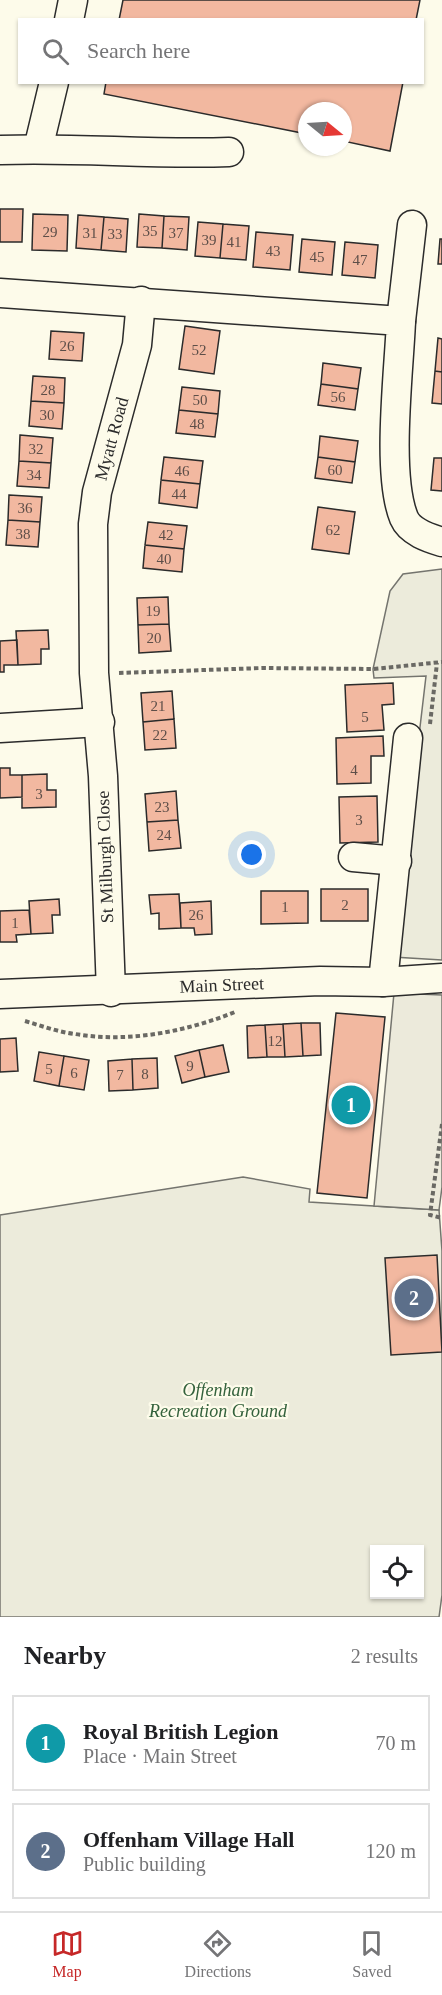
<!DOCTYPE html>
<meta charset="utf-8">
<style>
:root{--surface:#fff;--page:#f2f2f2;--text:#202124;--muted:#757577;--line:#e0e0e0;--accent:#c62828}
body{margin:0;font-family:"Times New Roman",serif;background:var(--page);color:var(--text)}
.controls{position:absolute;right:18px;bottom:18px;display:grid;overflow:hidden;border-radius:0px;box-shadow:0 2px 4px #0004}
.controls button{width:54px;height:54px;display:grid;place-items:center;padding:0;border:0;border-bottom:2px solid var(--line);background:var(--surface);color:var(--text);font:30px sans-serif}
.compass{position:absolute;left:298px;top:102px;width:54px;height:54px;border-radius:50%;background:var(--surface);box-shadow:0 2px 4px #0004;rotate:108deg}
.you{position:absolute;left:252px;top:855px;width:21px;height:21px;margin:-15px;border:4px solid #fff;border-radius:50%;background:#1a73e8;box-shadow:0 0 0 9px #1a73e833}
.badge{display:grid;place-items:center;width:39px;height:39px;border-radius:50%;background:var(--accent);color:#fff;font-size:20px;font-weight:700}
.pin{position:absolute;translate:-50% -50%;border:3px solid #fff;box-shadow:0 2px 6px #0006}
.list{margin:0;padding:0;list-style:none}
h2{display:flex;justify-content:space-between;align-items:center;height:78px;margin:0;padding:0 24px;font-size:26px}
h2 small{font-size:20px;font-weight:400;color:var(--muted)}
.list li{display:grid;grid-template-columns:39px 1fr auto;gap:18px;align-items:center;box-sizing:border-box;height:96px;margin:0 12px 12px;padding:0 12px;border:2px solid var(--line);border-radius:0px}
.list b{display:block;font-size:22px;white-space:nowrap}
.list p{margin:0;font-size:20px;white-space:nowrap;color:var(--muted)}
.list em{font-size:20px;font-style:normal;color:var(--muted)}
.icon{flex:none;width:33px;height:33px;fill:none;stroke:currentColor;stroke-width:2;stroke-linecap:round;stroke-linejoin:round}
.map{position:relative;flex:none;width:442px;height:1617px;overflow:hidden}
.search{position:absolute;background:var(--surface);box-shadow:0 2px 4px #0004;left:18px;right:18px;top:18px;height:66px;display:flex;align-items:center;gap:15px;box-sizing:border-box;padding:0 21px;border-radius:0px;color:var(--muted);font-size:22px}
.sheet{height:294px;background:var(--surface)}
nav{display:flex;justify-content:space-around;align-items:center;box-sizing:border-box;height:84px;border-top:2px solid var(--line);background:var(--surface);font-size:16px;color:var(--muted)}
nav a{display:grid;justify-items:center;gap:3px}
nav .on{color:var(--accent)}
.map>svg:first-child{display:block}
.green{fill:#ecebdb;stroke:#74746e;stroke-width:1.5;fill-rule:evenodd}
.parking{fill:#eceadb;stroke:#74746e;stroke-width:1.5}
.building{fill:#f2b8a0;stroke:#2b2b2b;stroke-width:1.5}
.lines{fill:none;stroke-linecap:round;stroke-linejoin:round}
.minor-casing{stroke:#2b2b2b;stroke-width:31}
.path{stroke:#6a6964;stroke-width:4;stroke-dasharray:4.5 3;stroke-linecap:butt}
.minor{stroke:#fdfbea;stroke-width:28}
.labels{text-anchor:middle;stroke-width:4.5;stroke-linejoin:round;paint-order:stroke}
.number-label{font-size:15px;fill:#5d4e48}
.street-label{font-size:18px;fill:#2b2b2b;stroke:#fdfbea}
.park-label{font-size:18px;font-style:italic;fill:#34623c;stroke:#fdfbea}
</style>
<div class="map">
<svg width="442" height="1617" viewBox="0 0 442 1617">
<rect width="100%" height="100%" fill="#fdfbea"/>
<path class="green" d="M442,569V960L393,957L426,676L374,678L373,669L390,591L403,574Z
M243,1177L310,1189L309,1202L439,1210L442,1251V1595L439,1617H0V1215ZM374,1550H420V1594H374Z"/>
<path class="parking" d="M394,993L442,995V1187L439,1210L374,1206Z"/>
<path class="building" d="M123,0H420L416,20H119Z
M106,82H403L390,151L343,141V111H307V134L104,94Z
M0,209H23L22,242H0Z
M33,214L68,215L67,251L32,250Z
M139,214L164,216L162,248L137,247Z
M78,215L104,217L101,250L76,248Z
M164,216L189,217L187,250L162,248Z
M104,217L128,219L126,252L101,250Z
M198,222L223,224L220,258L195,256Z
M223,224L249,226L246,260L220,258Z
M256,232L293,235L290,270L253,267Z
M302,239L335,242L332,275L299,272Z
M440,239H442V264H438Z
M345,242L378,245L375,278L342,275Z
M185,326L220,331L214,374L179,369Z
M51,331L84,333L82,361L49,359Z
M438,338L442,339V372L435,371Z
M323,363L361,368L358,389L321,384Z
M435,371L442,372V404L432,403Z
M33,376L65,378L64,403L31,401Z
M321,384L358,389L355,410L318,405Z
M182,387L220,391L218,414L179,410Z
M31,401L64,403L62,429L29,426Z
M179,410L218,414L215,437L176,433Z
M20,435L53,438L51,463L19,461Z
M320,436L358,441L355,462L318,457Z
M164,457L203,461L200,484L161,480Z
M318,457L355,462L352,483L315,478Z
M434,458H442V491L431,490Z
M19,461L51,463L49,488L17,486Z
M161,480L200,484L197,508L159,503Z
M9,495L42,497L40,522L8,520Z
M318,507L355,512L349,554L312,549Z
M8,520L40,522L38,547L6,545Z
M148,522L187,526L184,549L145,545Z
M145,545L184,549L182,572L143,568Z
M168,597L169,624L138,625L137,598Z
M169,624L171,651L139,653L138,625Z
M48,630L49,649H41V664L18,665L16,631Z
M17,640L18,665H4V672H0V641Z
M393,683L394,704L382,705L384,730L347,732L345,685Z
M172,691L174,719L143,722L141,693Z
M174,719L176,748L145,750L143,722Z
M383,736L384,756H371V783L337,784L336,738Z
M0,768H10V775H22V797L0,798Z
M47,774V790H56V807L22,808V775Z
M176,791L178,820L147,822L145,794Z
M377,796L378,842L340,843L339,797Z
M178,820L181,848L149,851L147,822Z
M321,889H368V921H321Z
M261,891H308V923L261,924Z
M179,894L181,928L159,929V913L151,914L149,895Z
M59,899L60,915H52L53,933L31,934L29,901Z
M211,901L212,934L195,935L194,928H181L180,903Z
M29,910L31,934L16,935L17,942H0V911Z
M336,1013L385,1017L367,1198L317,1193Z
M301,1023L303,1056L285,1057L283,1024Z
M301,1023H320L321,1055L303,1056Z
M283,1024L285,1057H267L265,1025Z
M265,1025L267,1057L248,1058L247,1026Z
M16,1038L18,1071L0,1072V1039Z
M223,1045L229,1072L205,1077L199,1050Z
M199,1050L205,1077L182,1083L175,1056Z
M39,1052L64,1056L59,1086L34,1081Z
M64,1056L89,1060L84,1090L59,1086Z
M157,1058L158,1088L133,1090L132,1059Z
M132,1059L133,1090L109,1091L108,1061Z
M437,1255L442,1352L391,1355L385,1258Z"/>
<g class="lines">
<defs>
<g id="minor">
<path d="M69,20L73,0"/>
<path d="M38,149L54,82"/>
<path d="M0,150C76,147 152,155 229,152"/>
<path d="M0,293L401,321C399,371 386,474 404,518C410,532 429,538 442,542"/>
<path d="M401,321L412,225"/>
<path d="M0,728L100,722"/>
<path d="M353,857L397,861"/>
<path d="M383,982L408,738"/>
<path id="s1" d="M111,992L103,776L94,673L93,524L97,492L137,345L141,301"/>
<path id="s2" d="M0,994L320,981L383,982L442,978"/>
</g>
</defs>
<use href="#minor" class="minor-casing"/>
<path class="path" d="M119,673L262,668L373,669L442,662
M430,724L437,663
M25,1021C42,1026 58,1032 75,1034C128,1043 185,1032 235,1012
M442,1124L430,1215L442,1218"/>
<use href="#minor" class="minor"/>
</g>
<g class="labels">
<g class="number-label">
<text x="150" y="236">35</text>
<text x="50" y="237">29</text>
<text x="90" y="238">31</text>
<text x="176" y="238">37</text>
<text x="115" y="239">33</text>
<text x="209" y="245">39</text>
<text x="234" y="247">41</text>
<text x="273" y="256">43</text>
<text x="317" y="262">45</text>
<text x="360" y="265">47</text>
<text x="67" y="351">26</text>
<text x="199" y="355">52</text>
<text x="48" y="395">28</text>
<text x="338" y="402">56</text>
<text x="200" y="405">50</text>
<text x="47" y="420">30</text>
<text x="197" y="429">48</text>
<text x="36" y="454">32</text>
<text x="335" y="475">60</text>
<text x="182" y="476">46</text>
<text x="34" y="480">34</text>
<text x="179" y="499">44</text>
<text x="25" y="513">36</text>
<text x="333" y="535">62</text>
<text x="23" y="539">38</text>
<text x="166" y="540">42</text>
<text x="164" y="564">40</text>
<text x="153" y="616">19</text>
<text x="154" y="643">20</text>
<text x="158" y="711">21</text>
<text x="365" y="722">5</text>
<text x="160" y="740">22</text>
<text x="354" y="775">4</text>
<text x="39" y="799">3</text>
<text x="162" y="812">23</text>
<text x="359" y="825">3</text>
<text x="164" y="840">24</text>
<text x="345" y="910">2</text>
<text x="285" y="912">1</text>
<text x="196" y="920">26</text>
<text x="15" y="928">1</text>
<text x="275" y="1046">12</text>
<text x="190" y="1071">9</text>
<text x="49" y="1074">5</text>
<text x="74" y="1078">6</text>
<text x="145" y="1079">8</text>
<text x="120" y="1080">7</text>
</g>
<g class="street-label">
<text dy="6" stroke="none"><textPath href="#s1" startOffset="556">Myatt Road</textPath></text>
<text transform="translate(105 857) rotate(-92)" y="6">St Milburgh Close</text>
<text dy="6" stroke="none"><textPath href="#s2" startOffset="222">Main Street</textPath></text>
</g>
<g class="park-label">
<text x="218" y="1396">Offenham<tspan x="218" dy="21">Recreation Ground</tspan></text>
</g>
</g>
</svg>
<div class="controls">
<button><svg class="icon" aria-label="locate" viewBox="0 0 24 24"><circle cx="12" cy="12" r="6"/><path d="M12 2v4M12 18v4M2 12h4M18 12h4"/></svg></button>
</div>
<svg class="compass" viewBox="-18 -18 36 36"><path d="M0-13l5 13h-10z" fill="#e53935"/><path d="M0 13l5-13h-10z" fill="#757577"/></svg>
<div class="you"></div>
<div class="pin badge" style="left:351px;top:1105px;background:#0f9aa8">1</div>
<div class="pin badge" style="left:414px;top:1298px;background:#5c6f8a">2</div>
<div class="search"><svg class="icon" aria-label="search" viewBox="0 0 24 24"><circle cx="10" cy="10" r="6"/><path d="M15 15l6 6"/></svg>Search here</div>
</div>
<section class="sheet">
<h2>Nearby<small>2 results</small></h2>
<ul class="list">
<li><span class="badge" style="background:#0f9aa8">1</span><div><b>Royal British Legion</b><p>Place · Main Street</p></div><em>70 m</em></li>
<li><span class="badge" style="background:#5c6f8a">2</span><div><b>Offenham Village Hall</b><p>Public building</p></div><em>120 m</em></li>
</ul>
</section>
<nav>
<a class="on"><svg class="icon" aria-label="map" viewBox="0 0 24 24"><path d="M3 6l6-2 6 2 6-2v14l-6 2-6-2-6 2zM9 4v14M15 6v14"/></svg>Map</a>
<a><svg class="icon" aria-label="directions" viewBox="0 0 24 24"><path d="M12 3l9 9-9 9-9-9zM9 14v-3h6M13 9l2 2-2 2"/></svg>Directions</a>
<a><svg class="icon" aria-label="saved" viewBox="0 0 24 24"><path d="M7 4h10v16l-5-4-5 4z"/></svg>Saved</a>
</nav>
